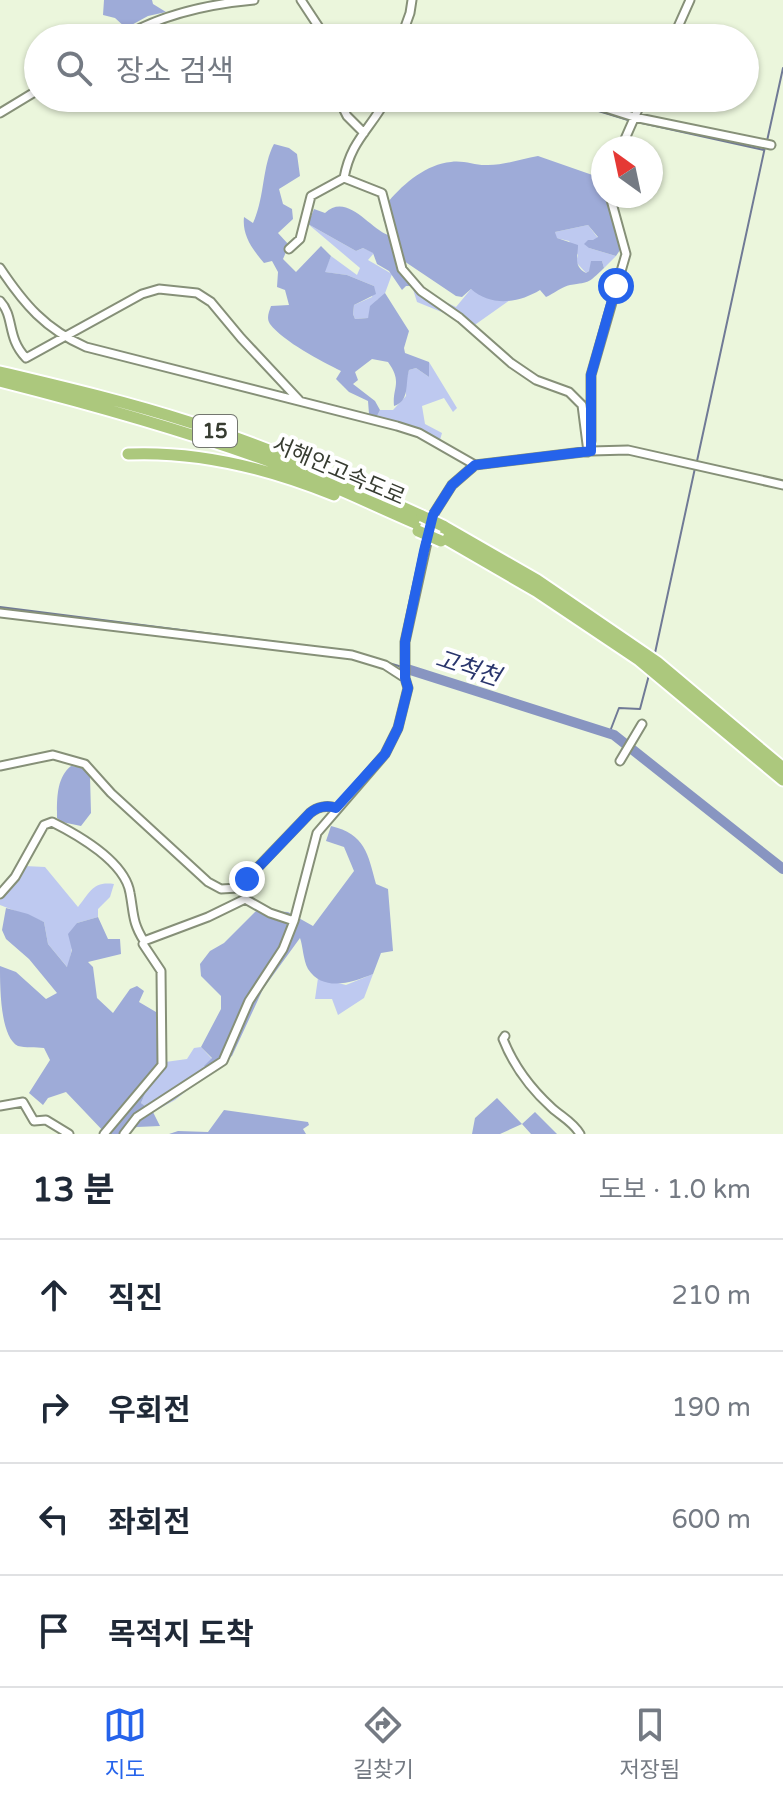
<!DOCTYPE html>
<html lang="ko">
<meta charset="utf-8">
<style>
:root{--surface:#fff;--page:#f2f2f3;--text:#1f2937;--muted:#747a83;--line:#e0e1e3;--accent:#2563eb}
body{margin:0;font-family:"Varela Round","Noto Sans KR",sans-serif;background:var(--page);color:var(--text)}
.compass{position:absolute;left:591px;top:136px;width:72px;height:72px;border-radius:50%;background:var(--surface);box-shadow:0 2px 6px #0004;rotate:327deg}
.stop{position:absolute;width:24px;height:24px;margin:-18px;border:6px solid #2563eb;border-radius:50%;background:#fff}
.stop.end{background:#2563eb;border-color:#fff;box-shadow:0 2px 8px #0008}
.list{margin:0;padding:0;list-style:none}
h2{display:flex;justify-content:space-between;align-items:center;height:104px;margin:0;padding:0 32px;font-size:34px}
h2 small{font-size:26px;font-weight:400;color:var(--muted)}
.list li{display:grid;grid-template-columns:52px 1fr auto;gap:24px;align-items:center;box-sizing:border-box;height:112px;padding:0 32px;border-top:2px solid var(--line)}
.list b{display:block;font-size:30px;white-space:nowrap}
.list em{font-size:26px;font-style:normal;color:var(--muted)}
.icon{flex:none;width:44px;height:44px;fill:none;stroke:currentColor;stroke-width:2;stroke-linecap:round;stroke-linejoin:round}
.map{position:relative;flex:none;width:783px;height:1134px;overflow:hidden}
.search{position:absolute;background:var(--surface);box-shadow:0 2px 6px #0004;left:24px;right:24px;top:24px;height:88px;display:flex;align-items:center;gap:20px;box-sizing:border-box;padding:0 28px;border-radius:44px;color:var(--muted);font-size:30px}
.sheet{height:552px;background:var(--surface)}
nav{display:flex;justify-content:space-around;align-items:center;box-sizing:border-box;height:112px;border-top:2px solid var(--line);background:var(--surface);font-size:22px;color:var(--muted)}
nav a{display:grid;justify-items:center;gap:4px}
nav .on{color:var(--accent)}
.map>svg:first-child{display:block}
.green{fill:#bec9f0}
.forest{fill:#9eabd8}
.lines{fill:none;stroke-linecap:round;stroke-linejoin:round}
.stream{stroke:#707a96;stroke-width:2}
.river{stroke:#8895c1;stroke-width:10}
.minor-casing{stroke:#869078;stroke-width:11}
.highway-casing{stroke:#fff;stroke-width:15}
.minor{stroke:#fff;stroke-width:7}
.highway{stroke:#acc87d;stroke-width:11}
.highway-bridge-casing{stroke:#fff;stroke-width:15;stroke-linecap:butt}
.highway-bridge{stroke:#acc87d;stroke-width:11}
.route{stroke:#2563eb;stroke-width:10}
.labels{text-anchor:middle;stroke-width:8;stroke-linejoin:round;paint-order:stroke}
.shield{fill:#fff;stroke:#73766f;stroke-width:2}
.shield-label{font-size:20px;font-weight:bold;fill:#373c31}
.street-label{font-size:22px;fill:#373c31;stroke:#fff}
.water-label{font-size:24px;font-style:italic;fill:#29356c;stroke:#fff}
</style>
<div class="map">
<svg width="783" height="1134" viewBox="0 0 783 1134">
<rect width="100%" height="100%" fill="#ebf6dc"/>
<path class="green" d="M308,224L356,251L363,248L374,253L368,260L392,274L384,296L377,300L368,318L355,319L353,314L354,305L372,297L374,286L347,275L324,272L331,256L357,275L360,268Z
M588,225L598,238L589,248L616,256L604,268L602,261L586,273L576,262L578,255L569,241L556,238L555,232Z
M412,286L456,307L471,289L499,301L510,300L469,329L444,313L417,302Z
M429,362L457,408L453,412L444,398L422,406L425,424L442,433L440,440L425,432L377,416L380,410H393L406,396L405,383L409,370L416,368L429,377Z
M25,866L45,867L78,907C90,892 93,881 114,884L110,897L98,909V917L77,923L68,968L48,944L44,922L0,905V900Z
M373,974L364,998L338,1015L332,999H315L318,978L346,985Z
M201,1047L212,1059L211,1071L175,1100L153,1112L141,1103L158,1063L187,1059L194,1048Z"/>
<path class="forest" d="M104,0H152L153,4L166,12L148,16L126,28L115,18L103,15Z
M274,144L289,148L297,154L300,176L279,189L283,204L292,209L293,219L278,233L289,245L283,259L296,272L321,246L331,256L325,272L347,275L374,286L376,294L354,305L353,314L355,319L368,318L370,306L385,293L409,331L404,348L405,353L429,362V377L416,368L409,370C405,384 410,401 394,406C392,387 403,383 388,362L372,359L355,372L358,380L353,384L375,401L380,410L377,416L369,414L368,401L349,392L336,379L341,371C321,361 284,342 270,324C266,318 269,312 271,306L289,305L285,290L277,287L278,272L272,261L264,263C252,249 242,235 244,217L253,223C265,197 262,166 274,144Z
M538,156L601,178L603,196H608L620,250L616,256L589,248L584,244L588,240H593L598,237L588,225L555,232L557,238L578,245C578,257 573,266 586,273L589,271L591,261H602L604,268C588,283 591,282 570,285C563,286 553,294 546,297L540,290C519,303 491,307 471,289L462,297L456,296L395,255L396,267L412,286H406L402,290L389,271L377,264L373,253L363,248L356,251L308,224L314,209L325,213C347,192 369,228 388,235L389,228L384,222L379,199L389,201C404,183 427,164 451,162C464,160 476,166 488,165C505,165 521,159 538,156Z
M71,766L81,767L90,776L91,813L81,826L62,822L57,818C57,800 56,778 71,766Z
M331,826C365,834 368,854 376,884L388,889L393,951L381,953L373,974C353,982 324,993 308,969C303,960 303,946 300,938L263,989L232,1056L211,1071L204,1066L212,1058L201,1047L221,1009V996L201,976L200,964L210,951L224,943L257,910L288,912L313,926L354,871L344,847L326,841Z
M6,908L28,914L44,922L48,944L67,967L72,950L68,934L77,923L98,917L108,939H120L121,954L88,962L93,967L97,998L113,1013L130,989L137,986L144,991L139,1002L156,1012L158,1063L141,1103L153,1112L160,1126L137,1127L120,1134H106L66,1092L48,1098L43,1105L29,1093L50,1060L44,1048C36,1047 25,1048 18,1046C0,1037 0,987 0,966L16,972L46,999L57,993L29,959L6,939L2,930Z
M497,1098L522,1124L535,1112L557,1134H531L522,1124L500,1134H472L475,1118Z
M224,1110L308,1122L309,1125L303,1129L306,1134H169L178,1131L208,1132Z"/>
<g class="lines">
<path class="stream" d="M556,98L628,120L764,150
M631,112L637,98
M767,141L783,68
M697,461L765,147
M0,607L308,646
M655,653L695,468
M366,656L402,667
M609,734L619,708L640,709L649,675"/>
<path class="river" d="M404,668L614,735L783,869"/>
<defs>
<path id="minor" d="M301,0L326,38
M122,38C160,15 210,4 254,0
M401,38L410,13L412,0
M673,38L690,0
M338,98L347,116L364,133
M574,98L634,117L771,145
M0,113L38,90
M621,148L643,98
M344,178L382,193L402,269L421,291L460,318L511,363L536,380L569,392L582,405L588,452
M289,249L300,239L311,196L344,178C351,140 370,130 387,98
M0,268C24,304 45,329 86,347L397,426L419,433L475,465L591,451L628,450L783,485
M0,301C15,317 6,337 26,358L142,294L159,289L197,293L211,302L241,338L299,400
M591,441V375L626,254L610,196
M0,613L352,655L385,665L405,678
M620,761L642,724
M0,766L53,755L85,764L111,793L208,882L221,889L238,888L310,813C317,807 327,805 336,808
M0,894L15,877L44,825L52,822C78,835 125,862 130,893C134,914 132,922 144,941L208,917L245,899L270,913L294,921
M505,1036L503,1039C514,1067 530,1088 552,1108C562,1117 573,1122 580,1134
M0,1106L23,1102L34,1121L46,1120L69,1134
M104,1134L162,1065L161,971L143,944
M124,1134L137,1117L223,1061L249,1001L283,949L294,921L317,833L385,754L398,728L408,688L405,678V642L433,515L452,485L475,465"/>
<path id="highway" d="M0,372C63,387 127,402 189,422C269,447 346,481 422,516
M0,381C95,405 188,431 280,465C327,482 373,505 420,525
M128,454C197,451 270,469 334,495
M443,526L537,580L657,662L783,768
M441,536L536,591L639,660L783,780"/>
</defs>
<use href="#minor" class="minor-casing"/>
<use href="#highway" class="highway-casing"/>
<use href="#minor" class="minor"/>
<use href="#highway" class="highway"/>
<defs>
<path id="highway-bridge" d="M422,516L443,526
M418,531L441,541"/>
</defs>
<use href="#highway-bridge" class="highway-bridge-casing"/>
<use href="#highway-bridge" class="highway-bridge"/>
</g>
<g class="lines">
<path class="route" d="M247,879L310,813C317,807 327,805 336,808L385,754L398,728L408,688L405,678V642L424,551L433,515L452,485L475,465L591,451V375L616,286"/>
</g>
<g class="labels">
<rect class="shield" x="193" y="415" width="44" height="32" rx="6"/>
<g class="shield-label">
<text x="215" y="438">15</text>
</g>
<g class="street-label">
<text transform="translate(339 470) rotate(23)" y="8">서해안고속도로</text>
</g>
<g class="water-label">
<text transform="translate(468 668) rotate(18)" y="8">고척천</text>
</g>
</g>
</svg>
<svg class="compass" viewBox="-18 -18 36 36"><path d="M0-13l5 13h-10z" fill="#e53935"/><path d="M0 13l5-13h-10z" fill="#747a83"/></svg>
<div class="stop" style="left:616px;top:286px"></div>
<div class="stop end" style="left:247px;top:879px"></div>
<div class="search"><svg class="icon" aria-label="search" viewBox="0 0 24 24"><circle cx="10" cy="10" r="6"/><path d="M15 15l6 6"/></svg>장소 검색</div>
</div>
<section class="sheet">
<h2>13 분<small>도보 · 1.0 km</small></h2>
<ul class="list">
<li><svg class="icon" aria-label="ahead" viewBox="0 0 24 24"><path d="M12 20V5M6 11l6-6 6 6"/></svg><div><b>직진</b></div><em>210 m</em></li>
<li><svg class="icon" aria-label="right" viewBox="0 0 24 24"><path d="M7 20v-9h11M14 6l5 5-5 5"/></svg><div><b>우회전</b></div><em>190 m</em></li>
<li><svg class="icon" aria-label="left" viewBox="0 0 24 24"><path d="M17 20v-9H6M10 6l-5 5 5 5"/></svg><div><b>좌회전</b></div><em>600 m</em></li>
<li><svg class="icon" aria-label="arrive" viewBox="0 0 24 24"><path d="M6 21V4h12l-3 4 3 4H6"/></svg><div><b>목적지 도착</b></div></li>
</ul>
</section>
<nav>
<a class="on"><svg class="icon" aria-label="map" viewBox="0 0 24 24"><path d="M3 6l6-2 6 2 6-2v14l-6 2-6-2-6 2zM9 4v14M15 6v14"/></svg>지도</a>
<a><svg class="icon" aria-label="directions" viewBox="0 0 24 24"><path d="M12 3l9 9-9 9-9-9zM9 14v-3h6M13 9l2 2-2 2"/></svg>길찾기</a>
<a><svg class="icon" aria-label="saved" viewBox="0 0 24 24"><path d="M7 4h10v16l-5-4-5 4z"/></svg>저장됨</a>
</nav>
